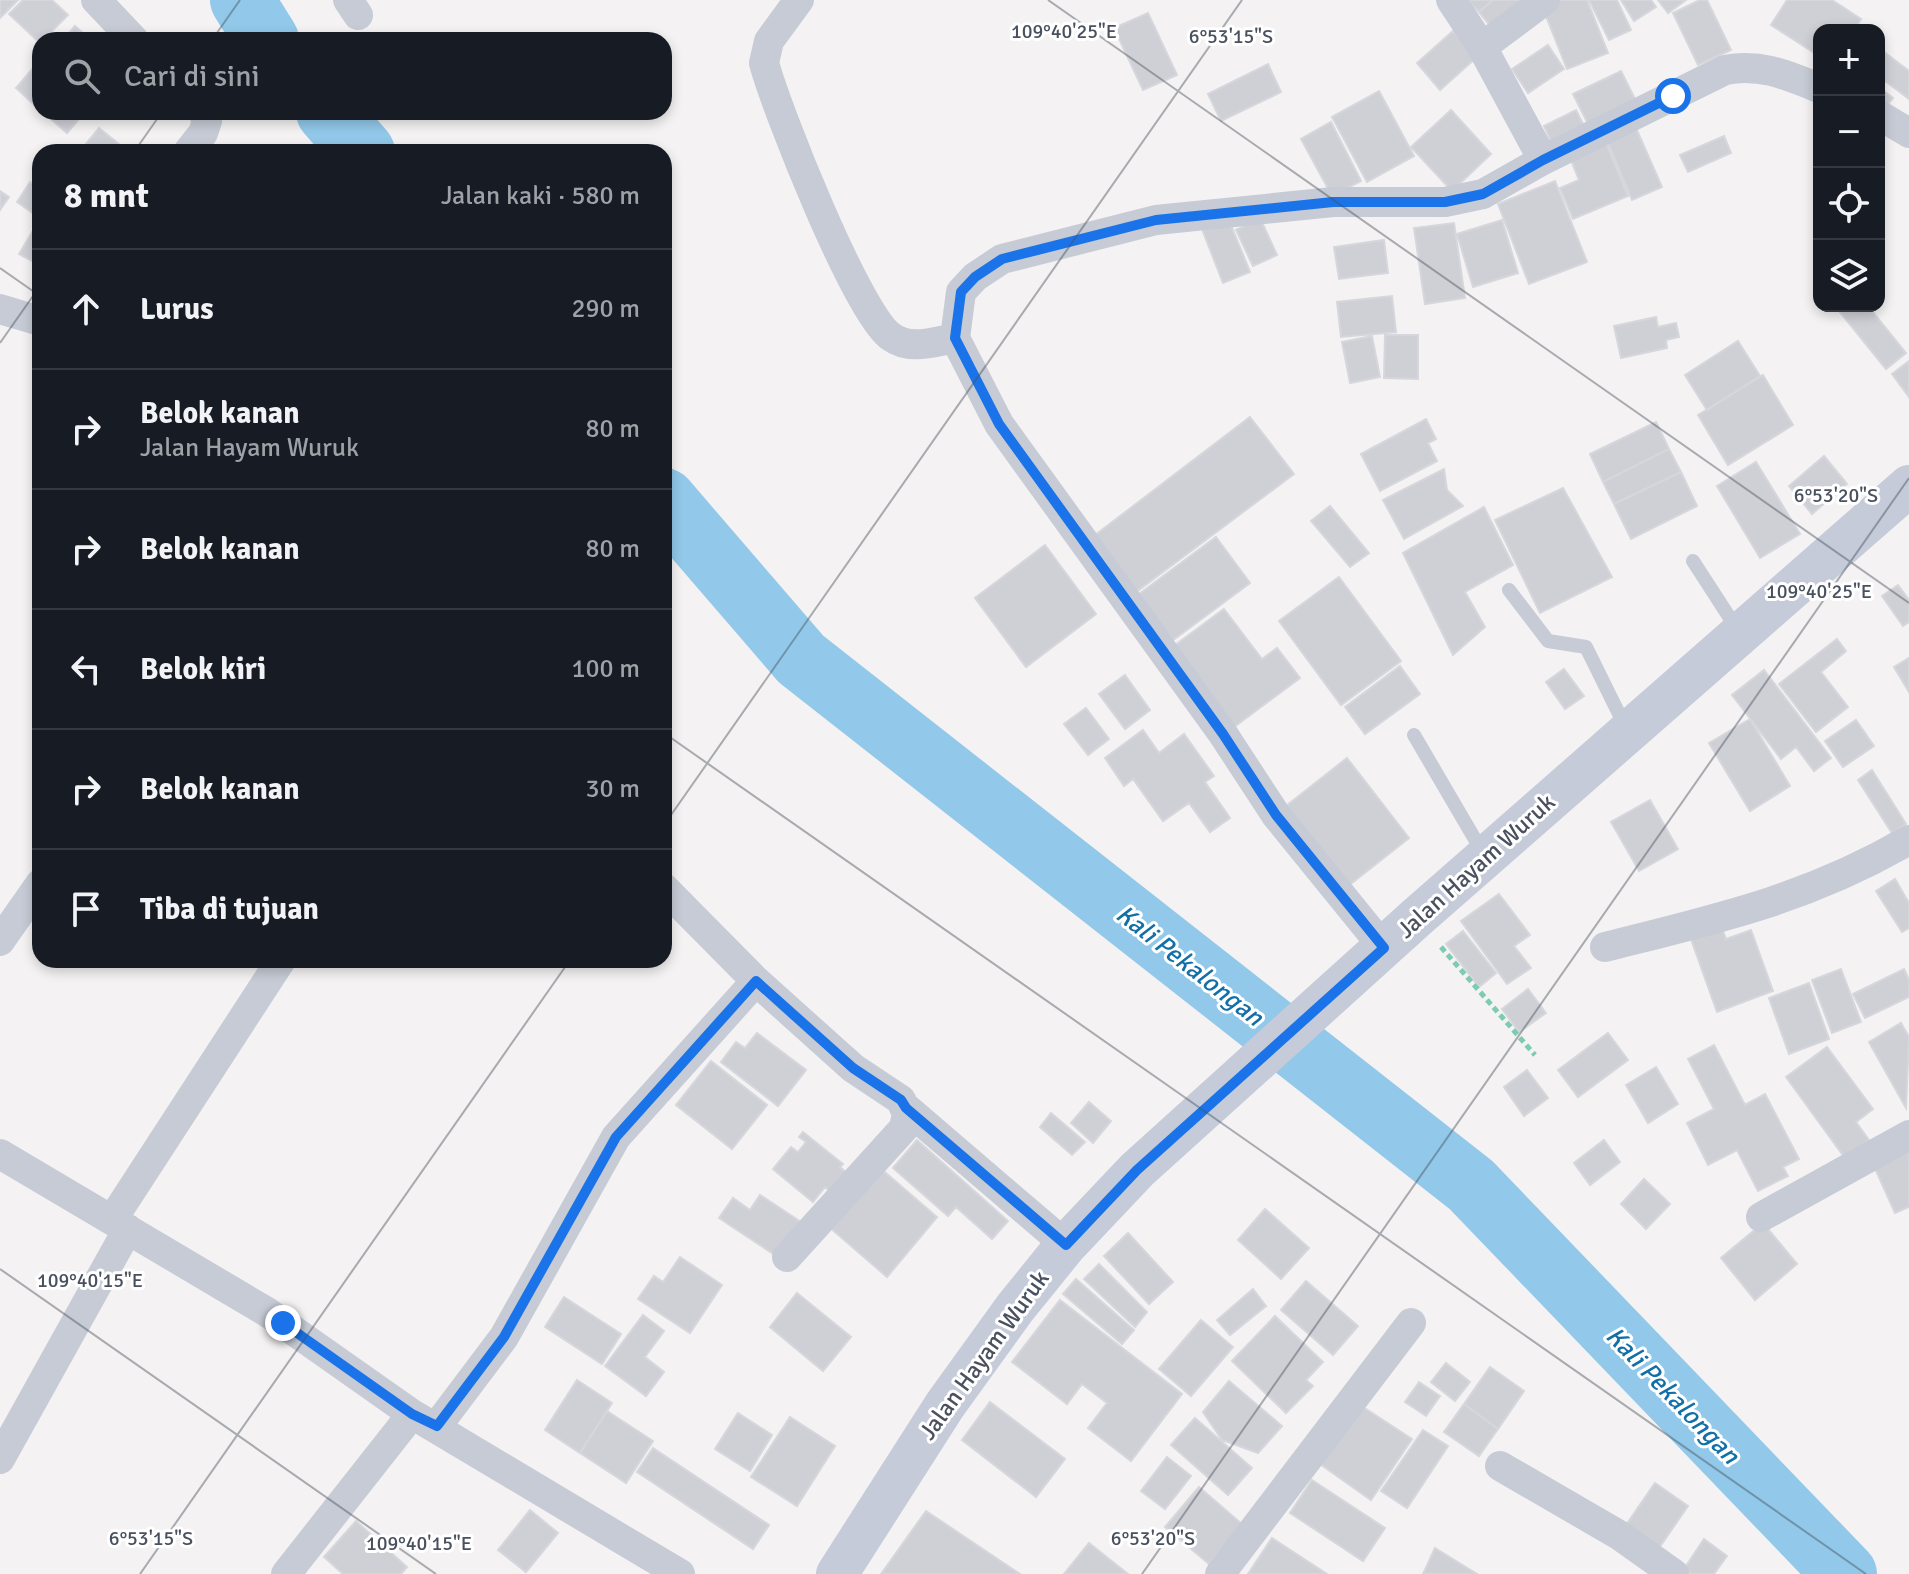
<!DOCTYPE html>
<html lang="id">
<meta charset="utf-8">
<style>
:root{--surface:#171b24;--page:#20242c;--text:#f1f3f6;--muted:#9ea1a6;--line:#363941}
body{margin:0;font-family:Signika,sans-serif;background:var(--page);color:var(--text)}
.controls{position:absolute;right:24px;top:24px;display:grid;overflow:hidden;border-radius:16px;box-shadow:0 4px 12px #0003}
.controls button{width:72px;height:72px;display:grid;place-items:center;padding:0;border:0;border-bottom:2px solid var(--line);background:var(--surface);color:var(--text);font:40px sans-serif}
.stop{position:absolute;width:24px;height:24px;margin:-18px;border:6px solid #1a73e8;border-radius:50%;background:#fff}
.stop.end{background:#1a73e8;border-color:#fff;box-shadow:0 2px 8px #0008}
.list{margin:0;padding:0;list-style:none}
h2{display:flex;justify-content:space-between;align-items:center;height:104px;margin:0;padding:0 32px;font-size:34px}
h2 small{font-size:26px;font-weight:400;color:var(--muted)}
.list li{display:grid;grid-template-columns:52px 1fr auto;gap:24px;align-items:center;box-sizing:border-box;height:120px;padding:0 32px;border-top:2px solid var(--line)}
.list b{display:block;font-size:30px;white-space:nowrap}
.list p{margin:0;font-size:26px;white-space:nowrap;color:var(--muted)}
.list em{font-size:26px;font-style:normal;color:var(--muted)}
.icon{flex:none;width:44px;height:44px;fill:none;stroke:currentColor;stroke-width:2;stroke-linecap:round;stroke-linejoin:round}
.map{position:relative;flex:none;width:1909px;height:1574px;overflow:hidden}
.search{position:absolute;background:var(--surface);box-shadow:0 4px 12px #0003;left:32px;top:32px;width:640px;height:88px;display:flex;align-items:center;gap:20px;box-sizing:border-box;padding:0 28px;border-radius:24px;color:var(--muted);font-size:30px}
.panel{position:absolute;background:var(--surface);box-shadow:0 4px 12px #0003;left:32px;top:144px;width:640px;height:824px;border-radius:24px}
.map>svg:first-child{display:block}
.lines{fill:none;stroke-linecap:round;stroke-linejoin:round}
.river{stroke:#92c8e9;stroke-width:64}
.building{fill:#cfd0d6;stroke:#d6d7dc;stroke-width:2}
.path{stroke:#7ccbb2;stroke-width:5;stroke-dasharray:6 4;stroke-linecap:butt}
.lane{stroke:#c6cbd5;stroke-width:14}
.street{stroke:#c6cbd5;stroke-width:30}
.secondary{stroke:#c5cbd9;stroke-width:42}
.route{stroke:#1a73e8;stroke-width:10}
.ticks{fill:none;stroke:#4a515e;stroke-width:2;stroke-opacity:0.45}
.labels{text-anchor:middle;stroke-width:6;stroke-linejoin:round;paint-order:stroke}
.street-label{font-size:24px;fill:#4a515e;stroke:#fff}
.water-label{font-size:26px;font-style:italic;fill:#136fa8;stroke:#fff}
.ticks-label{font-size:20px;text-anchor:middle;fill:#4a515e;stroke:#fff;stroke-width:6;stroke-linejoin:round;paint-order:stroke}
</style>
<div class="map">
<svg width="1909" height="1574" viewBox="0 0 1909 1574">
<rect width="100%" height="100%" fill="#f4f2f2"/>
<g class="lines">
<path class="river" d="M242,0L267,40
M328,112L363,152
M664,500L801,659L1471,1185L1845,1574"/>
</g>
<path class="building" d="M0,0H18L0,18Z
M23,0H52L68,15L40,43L9,14Z
M1467,0H1493L1479,12Z
M1493,0H1535L1497,34L1479,12Z
M1557,0H1587L1608,53L1567,69L1542,6Z
M1589,0H1617L1631,30L1609,40Z
M1621,0H1651L1656,7L1634,21Z
M1658,0H1686L1668,13Z
M1700,0H1707L1731,50L1698,65L1673,13Z
M1787,0H1832L1861,19L1854,30H1819V56L1771,25Z
M1148,13L1177,75L1143,90L1114,28Z
M75,26L91,40H63Z
M1453,31L1477,57L1440,90L1417,63Z
M1548,45L1564,69L1528,93L1512,69Z
M1879,48L1909,71V99L1885,81L1880,88L1893,98L1880,115Z
M1268,64L1281,92L1221,121L1208,94Z
M35,66L40,70V110L16,88Z
M1621,71L1638,105L1590,128L1573,94Z
M1379,91L1414,156L1367,182L1332,117Z
M1451,110L1491,154L1452,191L1411,147Z
M1576,110L1587,132L1554,148L1544,126Z
M43,112H85L67,133Z
M1331,122L1361,181L1332,196L1301,139Z
M99,128L129,152L81,150Z
M1636,128L1662,187L1632,200L1607,141Z
M1724,136L1731,153L1688,172L1680,155Z
M1605,140L1628,196L1573,219L1560,188L1579,180L1569,155Z
M1555,181L1587,262L1529,284L1498,204Z
M30,182L40,188V218L17,202Z
M0,191L9,197L0,210Z
M1228,218L1250,272L1223,283L1202,229Z
M1260,218L1277,255L1253,266L1236,230Z
M1502,220L1518,273L1473,287L1457,234Z
M1454,223L1465,298L1425,304L1414,228Z
M35,227L40,230V265L19,254Z
M1384,240L1388,273L1339,279L1334,247Z
M1392,296L1396,332L1341,337L1337,302Z
M1835,306H1868L1906,353L1886,369Z
M1656,317L1658,327L1676,323L1679,337L1666,340L1667,348L1621,358L1614,326Z
M1385,335H1418V379L1384,378Z
M1372,336L1380,377L1350,383L1342,342Z
M1738,341L1760,376L1707,410L1685,375Z
M1909,361V397L1892,374Z
M1763,375L1793,425L1728,465L1698,415Z
M1250,417L1294,474L1128,598L1086,542Z
M1426,419L1436,439L1428,443L1437,461L1380,491L1361,454Z
M1656,422L1669,449L1603,482L1590,454Z
M1669,449L1681,472L1614,504L1603,482Z
M1824,456L1847,484L1812,514L1789,486Z
M1756,462L1800,534L1760,558L1717,486Z
M1444,469L1447,490L1463,506L1404,539L1383,500Z
M1681,472L1697,506L1631,539L1614,504Z
M1563,488L1612,577L1540,613L1495,520Z
M1330,506L1369,553L1350,567L1311,521Z
M1484,507L1513,565L1465,592L1485,627L1453,655L1403,553Z
M1216,537L1250,583L1165,646L1131,600Z
M1045,545L1096,614L1026,667L975,598Z
M1339,577L1401,661L1341,705L1279,621Z
M1898,585L1909,600V622L1903,626L1882,596Z
M1224,609L1262,659L1277,648L1300,678L1234,727L1174,646Z
M1837,639L1846,651L1821,672L1848,707L1816,732L1779,684Z
M1909,658V692L1894,667Z
M1400,666L1420,694L1365,734L1345,707Z
M1564,669L1584,696L1565,709L1546,682Z
M1764,670L1831,758L1814,771L1796,747L1781,759L1732,695Z
M1125,675L1150,710L1125,729L1099,694Z
M1086,708L1109,739L1088,755L1064,724Z
M1750,719L1790,786L1750,811L1709,743Z
M1856,720L1874,746L1843,767L1825,741Z
M1143,730L1159,753L1184,734L1214,776L1205,782L1230,818L1210,832L1189,803L1163,821L1133,779L1124,786L1105,758Z
M1347,758L1409,838L1343,890L1281,810Z
M1872,770L1906,824L1892,833L1858,780Z
M1650,800L1678,849L1639,871L1611,822Z
M1895,879L1909,903V928L1902,932L1876,891Z
M1499,894L1530,935L1514,946L1531,968L1507,984L1461,921Z
M1722,928L1726,939L1751,930L1773,991L1717,1012L1691,939Z
M1463,931L1496,973L1479,987L1446,944Z
M1841,969L1861,1022L1832,1033L1812,980Z
M1904,969L1909,980V997L1865,1018L1853,994Z
M1809,983L1829,1039L1789,1054L1769,998Z
M1528,989L1546,1013L1519,1032L1502,1009Z
M1901,1023L1909,1037L1906,1108L1869,1042Z
M757,1033L806,1070L778,1106L721,1062L736,1042L745,1048Z
M1608,1033L1628,1060L1578,1097L1558,1070Z
M1714,1045L1745,1105L1765,1094L1799,1159L1783,1167L1788,1176L1758,1191L1737,1150L1708,1165L1687,1123L1714,1109L1688,1059Z
M1827,1047L1873,1109L1856,1122L1869,1140L1845,1158L1786,1077Z
M711,1061L767,1105L732,1149L676,1105Z
M1656,1067L1678,1104L1648,1123L1626,1085Z
M1527,1070L1548,1098L1524,1116L1504,1087Z
M1089,1102L1111,1121L1093,1143L1071,1123Z
M1051,1113L1085,1142L1072,1155L1040,1127Z
M803,1132L843,1164L840,1167L848,1174L833,1194L825,1187L813,1202L773,1169L791,1147L798,1152L806,1142L799,1137Z
M917,1140L1008,1221L992,1239L956,1207L948,1216L893,1168Z
M1604,1140L1620,1162L1590,1185L1574,1163Z
M1909,1149V1207L1895,1213L1873,1164Z
M879,1167L937,1217L887,1277L829,1227Z
M1644,1179L1670,1204L1646,1229L1621,1204Z
M760,1195L804,1224L781,1259L719,1218L733,1198L750,1210Z
M1265,1209L1309,1248L1281,1279L1238,1240Z
M1763,1223L1797,1264L1755,1300L1721,1258Z
M1128,1233L1173,1282L1149,1304L1104,1256Z
M680,1257L722,1285L690,1333L638,1299L654,1276L663,1282Z
M1099,1264L1147,1312L1135,1327L1084,1279Z
M1076,1279L1134,1330L1122,1344L1063,1294Z
M1306,1281L1358,1326L1333,1355L1281,1310Z
M1253,1289L1266,1306L1230,1335L1217,1320Z
M797,1293L851,1337L823,1371L770,1327Z
M564,1297L621,1334L602,1364L545,1327Z
M1060,1300L1182,1394L1131,1461L1088,1428L1107,1403L1082,1384L1067,1404L1012,1362Z
M643,1315L664,1331L645,1357L664,1372L646,1396L605,1366Z
M1275,1316L1323,1362L1306,1380L1313,1386L1286,1413L1232,1361Z
M1201,1320L1233,1347L1191,1396L1159,1369Z
M1446,1363L1470,1382L1455,1401L1431,1382Z
M1490,1367L1524,1391L1498,1429L1464,1404Z
M577,1380L612,1403L580,1453L545,1430Z
M1229,1381L1282,1426L1258,1453L1222,1440L1203,1412Z
M1419,1382L1440,1396L1426,1416L1405,1402Z
M990,1402L1065,1459L1036,1497L962,1440Z
M1464,1404L1498,1429L1479,1456L1444,1432Z
M1360,1405L1412,1439L1371,1500L1320,1464Z
M607,1411L653,1441L626,1483L580,1453Z
M738,1413L772,1435L750,1471L715,1449Z
M790,1417L835,1446L797,1506L751,1477Z
M1195,1418L1252,1468L1228,1495L1171,1445Z
M1423,1430L1448,1446L1407,1508L1381,1491Z
M653,1448L769,1525L753,1549L637,1472Z
M1167,1457L1191,1476L1165,1509L1141,1491Z
M1312,1480L1385,1528L1363,1561L1290,1513Z
M1655,1483L1688,1506L1659,1548L1626,1525Z
M1199,1487L1242,1524L1209,1564L1165,1527Z
M530,1510L558,1533L526,1572L498,1550Z
M926,1511L1020,1574H881Z
M356,1521L407,1567L401,1574H343L324,1557Z
M1272,1538L1327,1574H1248Z
M1704,1539L1727,1556L1714,1574H1692L1684,1569Z
M1089,1543L1128,1574H1064Z
M1435,1548L1477,1574H1423Z"/>
<g class="lines">
<path class="path" d="M1441,947L1535,1055"/>
<path class="lane" d="M1693,561L1737,629
M1509,590L1548,641L1586,647L1626,728
M1414,735L1483,853"/>
<path class="street" d="M96,0L134,40
M348,0L358,15
M799,0L769,41L764,63C777,111 856,310 890,336C910,351 933,342 955,338
M1451,0L1482,47L1543,160
M1482,47L1545,0
M1879,115L1909,133
M188,152L203,133L207,121L203,112
M0,309L40,321
M664,888L756,981L853,1068L901,1100L907,1114L904,1128L787,1257
M0,941L40,884
M1605,947C1716,919 1808,899 1909,840
M1384,948L1276,815L1223,734L999,424L955,338L961,292L975,277L1002,259L1156,220L1333,202H1445L1483,194L1543,160L1725,70C1760,63 1787,75 1819,88
M906,1108L1066,1245
M0,1154L267,1312L412,1414L680,1574
M1761,1217L1909,1135
M112,1220L281,960
M437,1426L504,1337L616,1137L756,981
M0,1459L128,1229
M1500,1466L1619,1535L1674,1574
M286,1574L412,1414
M1220,1574L1411,1323"/>
<path class="secondary" d="M837,1574L945,1405L1015,1308L1066,1245L1137,1170L1416,918L1909,486"/>
</g>
<g class="lines">
<path class="route" d="M283,1323L412,1414L437,1426L504,1337L616,1137L756,981L853,1068L901,1100L906,1108L1066,1245L1137,1170L1384,948L1276,815L1223,734L999,424L955,338L961,292L975,277L1002,259L1156,220L1333,202H1445L1483,194L1543,160L1673,96"/>
</g>
<path class="ticks" d="M1048,0L1909,603M212,40L240,0M134,152L162,112M0,268L40,296M0,343L40,286M664,733L1866,1574M664,825L1242,0M0,1269L436,1574M140,1574L570,960M1142,1574L1909,478"/>
<g class="labels">
<g class="street-label">
<text transform="translate(1476 866) rotate(-42)" y="8">Jalan Hayam Wuruk</text>
<text transform="translate(984 1355) rotate(-54)" y="8">Jalan Hayam Wuruk</text>
</g>
<g class="water-label">
<text transform="translate(1190 965) rotate(38)" y="9">Kali Pekalongan</text>
<text transform="translate(1673 1395) rotate(46)" y="9">Kali Pekalongan</text>
</g>
</g>
<g class="ticks-label">
<text x="1064" y="38">109°40'25"E</text>
<text x="1231" y="43">6°53'15"S</text>
<text x="1836" y="502">6°53'20"S</text>
<text x="1819" y="598">109°40'25"E</text>
<text x="90" y="1287">109°40'15"E</text>
<text x="151" y="1545">6°53'15"S</text>
<text x="1153" y="1545">6°53'20"S</text>
<text x="419" y="1550">109°40'15"E</text>
</g>
</svg>
<div class="controls">
<button>+</button>
<button>−</button>
<button><svg class="icon" aria-label="locate" viewBox="0 0 24 24"><circle cx="12" cy="12" r="6"/><path d="M12 2v4M12 18v4M2 12h4M18 12h4"/></svg></button>
<button><svg class="icon" aria-label="layers" viewBox="0 0 24 24"><path d="M12 4l9 5-9 5-9-5zM3 14l9 5 9-5"/></svg></button>
</div>
<div class="stop" style="left:1673px;top:96px"></div>
<div class="stop end" style="left:283px;top:1323px"></div>
<div class="search"><svg class="icon" aria-label="search" viewBox="0 0 24 24"><circle cx="10" cy="10" r="6"/><path d="M15 15l6 6"/></svg>Cari di sini</div>
<section class="panel">
<h2>8 mnt<small>Jalan kaki · 580 m</small></h2>
<ul class="list">
<li><svg class="icon" aria-label="ahead" viewBox="0 0 24 24"><path d="M12 20V5M6 11l6-6 6 6"/></svg><div><b>Lurus</b></div><em>290 m</em></li>
<li><svg class="icon" aria-label="right" viewBox="0 0 24 24"><path d="M7 20v-9h11M14 6l5 5-5 5"/></svg><div><b>Belok kanan</b><p>Jalan Hayam Wuruk</p></div><em>80 m</em></li>
<li><svg class="icon" aria-label="right" viewBox="0 0 24 24"><path d="M7 20v-9h11M14 6l5 5-5 5"/></svg><div><b>Belok kanan</b></div><em>80 m</em></li>
<li><svg class="icon" aria-label="left" viewBox="0 0 24 24"><path d="M17 20v-9H6M10 6l-5 5 5 5"/></svg><div><b>Belok kiri</b></div><em>100 m</em></li>
<li><svg class="icon" aria-label="right" viewBox="0 0 24 24"><path d="M7 20v-9h11M14 6l5 5-5 5"/></svg><div><b>Belok kanan</b></div><em>30 m</em></li>
<li><svg class="icon" aria-label="arrive" viewBox="0 0 24 24"><path d="M6 21V4h12l-3 4 3 4H6"/></svg><div><b>Tiba di tujuan</b></div></li>
</ul>
</section>
</div>
